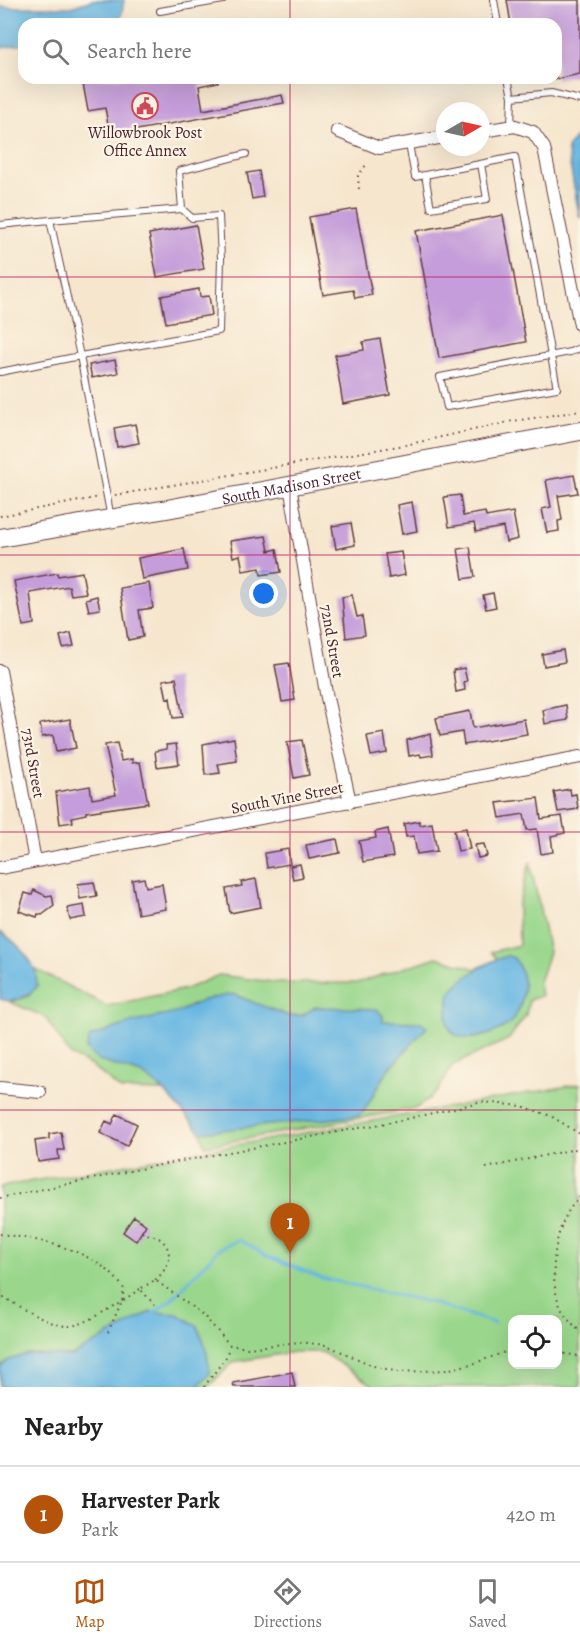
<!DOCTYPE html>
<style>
:root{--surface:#fff;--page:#f2f2f2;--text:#222;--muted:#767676;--line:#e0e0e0;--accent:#b45309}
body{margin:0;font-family:Alegreya,serif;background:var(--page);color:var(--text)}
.controls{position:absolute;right:18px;bottom:18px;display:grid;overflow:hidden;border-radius:12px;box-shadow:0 6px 24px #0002}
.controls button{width:54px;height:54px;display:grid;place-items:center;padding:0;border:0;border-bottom:2px solid var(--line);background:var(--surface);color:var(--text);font:30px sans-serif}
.compass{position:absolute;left:436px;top:102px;width:54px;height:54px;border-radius:50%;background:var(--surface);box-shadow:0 6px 24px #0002;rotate:81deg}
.you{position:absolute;left:264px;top:594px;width:21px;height:21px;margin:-15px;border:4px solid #fff;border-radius:50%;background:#1a73e8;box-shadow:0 0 0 9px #1a73e833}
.badge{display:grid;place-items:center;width:39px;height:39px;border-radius:50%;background:var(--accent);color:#fff;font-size:20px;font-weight:700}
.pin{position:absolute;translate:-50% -50px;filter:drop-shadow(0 2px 3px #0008)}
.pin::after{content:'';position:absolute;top:32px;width:21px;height:18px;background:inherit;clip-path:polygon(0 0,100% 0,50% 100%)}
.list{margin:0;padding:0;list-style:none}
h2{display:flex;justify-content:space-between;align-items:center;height:78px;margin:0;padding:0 24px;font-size:26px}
h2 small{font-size:20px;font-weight:400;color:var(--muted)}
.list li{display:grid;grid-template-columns:39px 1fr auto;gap:18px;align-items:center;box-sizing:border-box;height:96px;padding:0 24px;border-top:2px solid var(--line)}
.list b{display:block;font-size:22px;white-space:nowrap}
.list p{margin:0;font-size:20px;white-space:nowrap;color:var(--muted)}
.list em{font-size:20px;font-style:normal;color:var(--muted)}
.icon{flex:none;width:33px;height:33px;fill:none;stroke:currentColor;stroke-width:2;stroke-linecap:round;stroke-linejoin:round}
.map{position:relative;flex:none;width:580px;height:1387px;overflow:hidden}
.search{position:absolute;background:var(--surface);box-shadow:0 6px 24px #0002;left:18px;right:18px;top:18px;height:66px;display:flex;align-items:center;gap:15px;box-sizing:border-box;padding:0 21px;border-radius:18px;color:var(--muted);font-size:22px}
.sheet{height:174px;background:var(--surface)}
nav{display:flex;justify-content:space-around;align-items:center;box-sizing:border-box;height:84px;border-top:2px solid var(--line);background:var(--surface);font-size:16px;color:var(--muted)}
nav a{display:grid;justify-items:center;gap:3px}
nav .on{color:var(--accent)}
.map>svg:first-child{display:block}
.green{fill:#9ad78c;stroke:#727b5c;stroke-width:1.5;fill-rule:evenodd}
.water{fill:#67b7e2;stroke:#586b86;stroke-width:1.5}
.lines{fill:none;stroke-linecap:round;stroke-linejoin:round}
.stream{stroke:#67b7e2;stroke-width:3}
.building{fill:#c59dda}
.lane-casing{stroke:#643d43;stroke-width:8}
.street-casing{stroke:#643d43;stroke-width:14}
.secondary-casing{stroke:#643d43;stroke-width:20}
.path{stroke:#643d43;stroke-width:2;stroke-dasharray:1.5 4.5;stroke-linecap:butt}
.lane{stroke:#fff;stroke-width:6}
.street{stroke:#fff;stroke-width:12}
.secondary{stroke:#fff;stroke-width:18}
.grid{fill:none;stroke:#c2185b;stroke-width:1.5;stroke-opacity:0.55}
.labels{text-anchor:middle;stroke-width:4.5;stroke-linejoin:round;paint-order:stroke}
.poi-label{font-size:16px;fill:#4a1f2b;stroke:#fcf5e5}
.street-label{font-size:16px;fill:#4a1f2b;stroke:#fcf5e5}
</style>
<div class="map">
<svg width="580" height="1387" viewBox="0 0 580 1387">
<rect width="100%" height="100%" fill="#fcf5e5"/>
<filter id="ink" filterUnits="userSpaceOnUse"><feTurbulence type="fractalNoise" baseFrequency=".0167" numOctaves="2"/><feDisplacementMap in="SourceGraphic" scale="12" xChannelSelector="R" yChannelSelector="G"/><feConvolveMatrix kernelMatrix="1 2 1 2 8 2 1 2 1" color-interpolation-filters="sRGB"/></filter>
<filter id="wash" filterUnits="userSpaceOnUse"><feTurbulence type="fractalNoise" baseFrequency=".008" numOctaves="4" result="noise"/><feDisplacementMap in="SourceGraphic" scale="24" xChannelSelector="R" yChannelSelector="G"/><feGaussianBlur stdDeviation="1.35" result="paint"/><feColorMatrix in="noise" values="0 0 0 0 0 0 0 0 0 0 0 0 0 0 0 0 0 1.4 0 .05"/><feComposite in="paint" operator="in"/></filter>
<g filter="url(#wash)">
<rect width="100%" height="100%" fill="#f6e6ce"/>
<path class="green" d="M530,862L549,952L539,982L541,996L529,1000L526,1015L509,1039L453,1065L437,1092L417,1108L205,1146L201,1132L164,1091L121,1090L92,1066L71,1056L45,1017L10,1002L26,997L37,987L35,969L107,1006L186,989L219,975L281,983H357L437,957L476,969L497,959L491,952L519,945L518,906Z
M580,1084V1387H376L322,1352H294L233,1362L208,1387H0V1187ZM512,1320H558V1364H512Z"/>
<path class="water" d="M92,0H124L121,18L117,24H24V44L0,48V7H71Z
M580,132V219L567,148Z
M0,932C12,938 28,955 34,968C37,973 36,981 37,987C26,997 15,1004 0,999Z
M507,956L514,958C525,974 526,988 520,1006C515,1021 506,1028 492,1033C467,1043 442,1040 448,1007C449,1003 449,997 450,994C457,979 492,960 507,956Z
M232,994L289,1016L303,1015L315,1007L377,1009L383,1016V1021L421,1022L427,1027L388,1070L364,1111L358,1116L201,1132L164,1091L142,1074L99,1061L86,1049L90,1037L130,1023L176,1013L204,1000Z
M150,1312L177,1314L198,1326L206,1348L210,1373L197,1387H0V1367L9,1360L28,1354L72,1356Z"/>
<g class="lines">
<path class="stream" d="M154,1313L171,1300L220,1248L240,1240L265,1255L321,1278L429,1302L494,1323"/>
</g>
<g id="blocks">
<path class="building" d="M507,0H580V74L556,79V24H511Z
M82,78H217L218,82L199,86L203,110L282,95L284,103L110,135L105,108L88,111Z
M259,171L263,197L252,199L247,173Z
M356,209L372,295L355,298L353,290L323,295L309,217Z
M503,215L526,342L439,358L416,231Z
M196,225L204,269L157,277L149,234Z
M199,289L200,297L209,296L212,315L166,323L161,296Z
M380,339L390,395L343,404L335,355L364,350L363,342Z
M115,360L118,373L92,378L89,365Z
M135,424L139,443L117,447L114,428Z
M574,475L578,493L558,496L562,520L558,521L559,531L547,533L542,509L551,507L546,480Z
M460,495L463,516L485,512L486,517L513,512L518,539L506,542L503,527L476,532L474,523L449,527L444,497Z
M412,502L417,531L402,534L397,505Z
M351,523L355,545L336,549L332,526Z
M266,536L269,551L277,549L281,572L261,575L260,568L243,571L240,555L233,557L230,541Z
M470,547L475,577L463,579L458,549Z
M184,549L188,570L142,579L138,558Z
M401,552L405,575L389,578L385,554Z
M82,572L86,593L71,595L69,586L30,593L34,624L23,626L14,581L57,573L58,576Z
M149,583L153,608L139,610L143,637L128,640L120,588Z
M493,593L496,607L486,609L483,595Z
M352,595L357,617L362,616L365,635L346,638L342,597Z
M97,596L100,609L89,611L86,599Z
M71,633L74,646L63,648L60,636Z
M563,650L565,662L544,666L542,654Z
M289,663L295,700L282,702L275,665Z
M464,668L467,681L464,682L465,690L456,692L453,670Z
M176,678L183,717L173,718L170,698L167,699L163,680Z
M566,705L568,720L545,724L543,710Z
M470,711L473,728L524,719L527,734L464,745L462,732L440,736L436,718Z
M70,719L76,748L56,752L53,735L42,737L40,724Z
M384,733L387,753L371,756L367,736Z
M430,734L433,755L421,757L420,754L409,756L407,740Z
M234,738L237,761L218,764L220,773L205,775L203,744Z
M302,740L309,775L294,778L287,742Z
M117,743L121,761L132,759V763L140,762L148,803L86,812V814L72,817L73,822L60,824L56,792L90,786L92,799L116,795L105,745Z
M176,744L179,764L157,767L155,751L167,749L166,745Z
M570,789L571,795L576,794L578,809L558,812L554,792Z
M538,798L541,819L562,816L565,833L551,836L553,852L541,854L537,829L527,830L524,814L500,818L497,803Z
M419,821L420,825L432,823L437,851L417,854L414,836L406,837L404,824Z
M466,828L470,849L458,851L454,830Z
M388,829L393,857L363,862L359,841L376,838L375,832Z
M337,839L340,853L309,859L306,845Z
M484,844L487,856L478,858L475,845Z
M288,849L290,864L267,868L265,853Z
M300,864L303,877L293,879L290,866Z
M144,878L146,887L162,884L166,909L138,914L132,880Z
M256,879L261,907L230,913L226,889L242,886L241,882Z
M94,882L97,896L80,899L78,884Z
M34,890L46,896L52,895L54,906L42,915L38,914L37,917L19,911L25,893L32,895Z
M84,905L86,917L70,920L67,908Z
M117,1114L137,1124L127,1146L100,1133L106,1121L112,1124Z
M61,1132L64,1150H58L59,1159L38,1162L35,1141L49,1139V1134Z
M134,1216L146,1225L136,1241L123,1232Z
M292,1372L295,1387H234L233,1383Z"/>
</g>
</g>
<g filter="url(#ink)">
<use href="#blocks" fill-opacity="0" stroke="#643d43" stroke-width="1.5"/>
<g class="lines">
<defs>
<path id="lane" d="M494,0L498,24
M160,11L223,0
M508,78L512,97L511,126
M512,97L551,93L580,100
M409,144L415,177L515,157L551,356L557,388L447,407L440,377L570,352L580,348
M425,175L431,208L487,199L481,164
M0,225L50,220
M0,372L80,356L50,220L182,209L179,171L246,154
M111,518L80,356L219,331L221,259L219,216L192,218L182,209"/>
<path id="street" d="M337,131L379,148L445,137
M481,131L515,126L533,132L544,148L580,325
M290,486L326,693L350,802
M0,671L35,861
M0,868L580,757
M0,1088L40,1092"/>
<g id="secondary">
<path id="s1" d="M0,538L167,509L580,431"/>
</g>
</defs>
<use href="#lane" class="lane-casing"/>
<use href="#street" class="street-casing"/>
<use href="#secondary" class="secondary-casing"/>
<path class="path" d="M359,189L358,176L366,165
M115,495L410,444L513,421L580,411
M0,516L100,497
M486,1168L580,1148
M580,1197C554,1220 546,1279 562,1310C567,1318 574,1325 580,1332
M0,1198L149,1167L402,1120L481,1102L522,1106L551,1116L580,1134
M142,1232C147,1235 155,1235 160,1239C176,1251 168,1270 155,1280
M0,1234C43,1240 99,1250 124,1289L122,1301C107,1309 88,1324 70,1326C52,1327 21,1308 5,1298L0,1299
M155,1305L140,1289L155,1280L203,1315L230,1345L248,1348L299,1342L326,1345L374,1366L398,1372L446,1370L475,1363L505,1352H512
M108,1332L122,1301L140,1289
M558,1353L580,1356
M204,1387L226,1357L229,1347"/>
<use href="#lane" class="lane"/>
<use href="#street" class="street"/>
<use href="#secondary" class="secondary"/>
</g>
</g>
<path class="grid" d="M290,0V24M290,78V1387M0,277H580M0,555H580M0,832H580M0,1110H580"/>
<defs>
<symbol id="civic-ring" viewBox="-11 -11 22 22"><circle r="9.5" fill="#fcf5e5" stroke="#d1495b" stroke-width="1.5"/><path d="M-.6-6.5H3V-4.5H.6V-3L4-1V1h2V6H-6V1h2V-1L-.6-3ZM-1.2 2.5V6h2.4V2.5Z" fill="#d1495b"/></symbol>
</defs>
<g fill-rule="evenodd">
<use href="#civic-ring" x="130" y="91" width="30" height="30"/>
</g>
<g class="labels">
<g class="poi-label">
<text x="145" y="138">Willowbrook Post<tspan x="145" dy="18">Office Annex</tspan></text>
</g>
<g class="street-label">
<text dy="6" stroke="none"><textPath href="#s1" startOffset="296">South Madison Street</textPath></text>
<text transform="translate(333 641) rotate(80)" y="6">72nd Street</text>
<text transform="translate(34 763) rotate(80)" y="6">73rd Street</text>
<text transform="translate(287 797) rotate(-11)" y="6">South Vine Street</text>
</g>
</g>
</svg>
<div class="controls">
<button><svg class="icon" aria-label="locate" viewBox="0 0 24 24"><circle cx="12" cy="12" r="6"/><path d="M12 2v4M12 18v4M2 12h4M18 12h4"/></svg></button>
</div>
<svg class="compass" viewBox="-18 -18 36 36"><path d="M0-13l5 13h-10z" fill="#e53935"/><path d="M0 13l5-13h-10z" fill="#767676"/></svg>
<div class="you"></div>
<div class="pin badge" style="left:290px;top:1253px">1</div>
<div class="search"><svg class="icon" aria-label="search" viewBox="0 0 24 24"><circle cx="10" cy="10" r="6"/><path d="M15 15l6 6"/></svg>Search here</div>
</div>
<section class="sheet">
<h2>Nearby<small></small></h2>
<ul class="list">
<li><span class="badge">1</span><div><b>Harvester Park</b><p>Park</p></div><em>420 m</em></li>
</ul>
</section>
<nav>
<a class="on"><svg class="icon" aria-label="map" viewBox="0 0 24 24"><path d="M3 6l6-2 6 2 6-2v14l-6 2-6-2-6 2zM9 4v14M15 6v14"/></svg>Map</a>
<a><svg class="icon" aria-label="directions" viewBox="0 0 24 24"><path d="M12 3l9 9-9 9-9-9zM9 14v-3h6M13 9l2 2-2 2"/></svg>Directions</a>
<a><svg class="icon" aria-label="saved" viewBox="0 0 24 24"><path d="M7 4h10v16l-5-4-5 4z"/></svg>Saved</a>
</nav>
